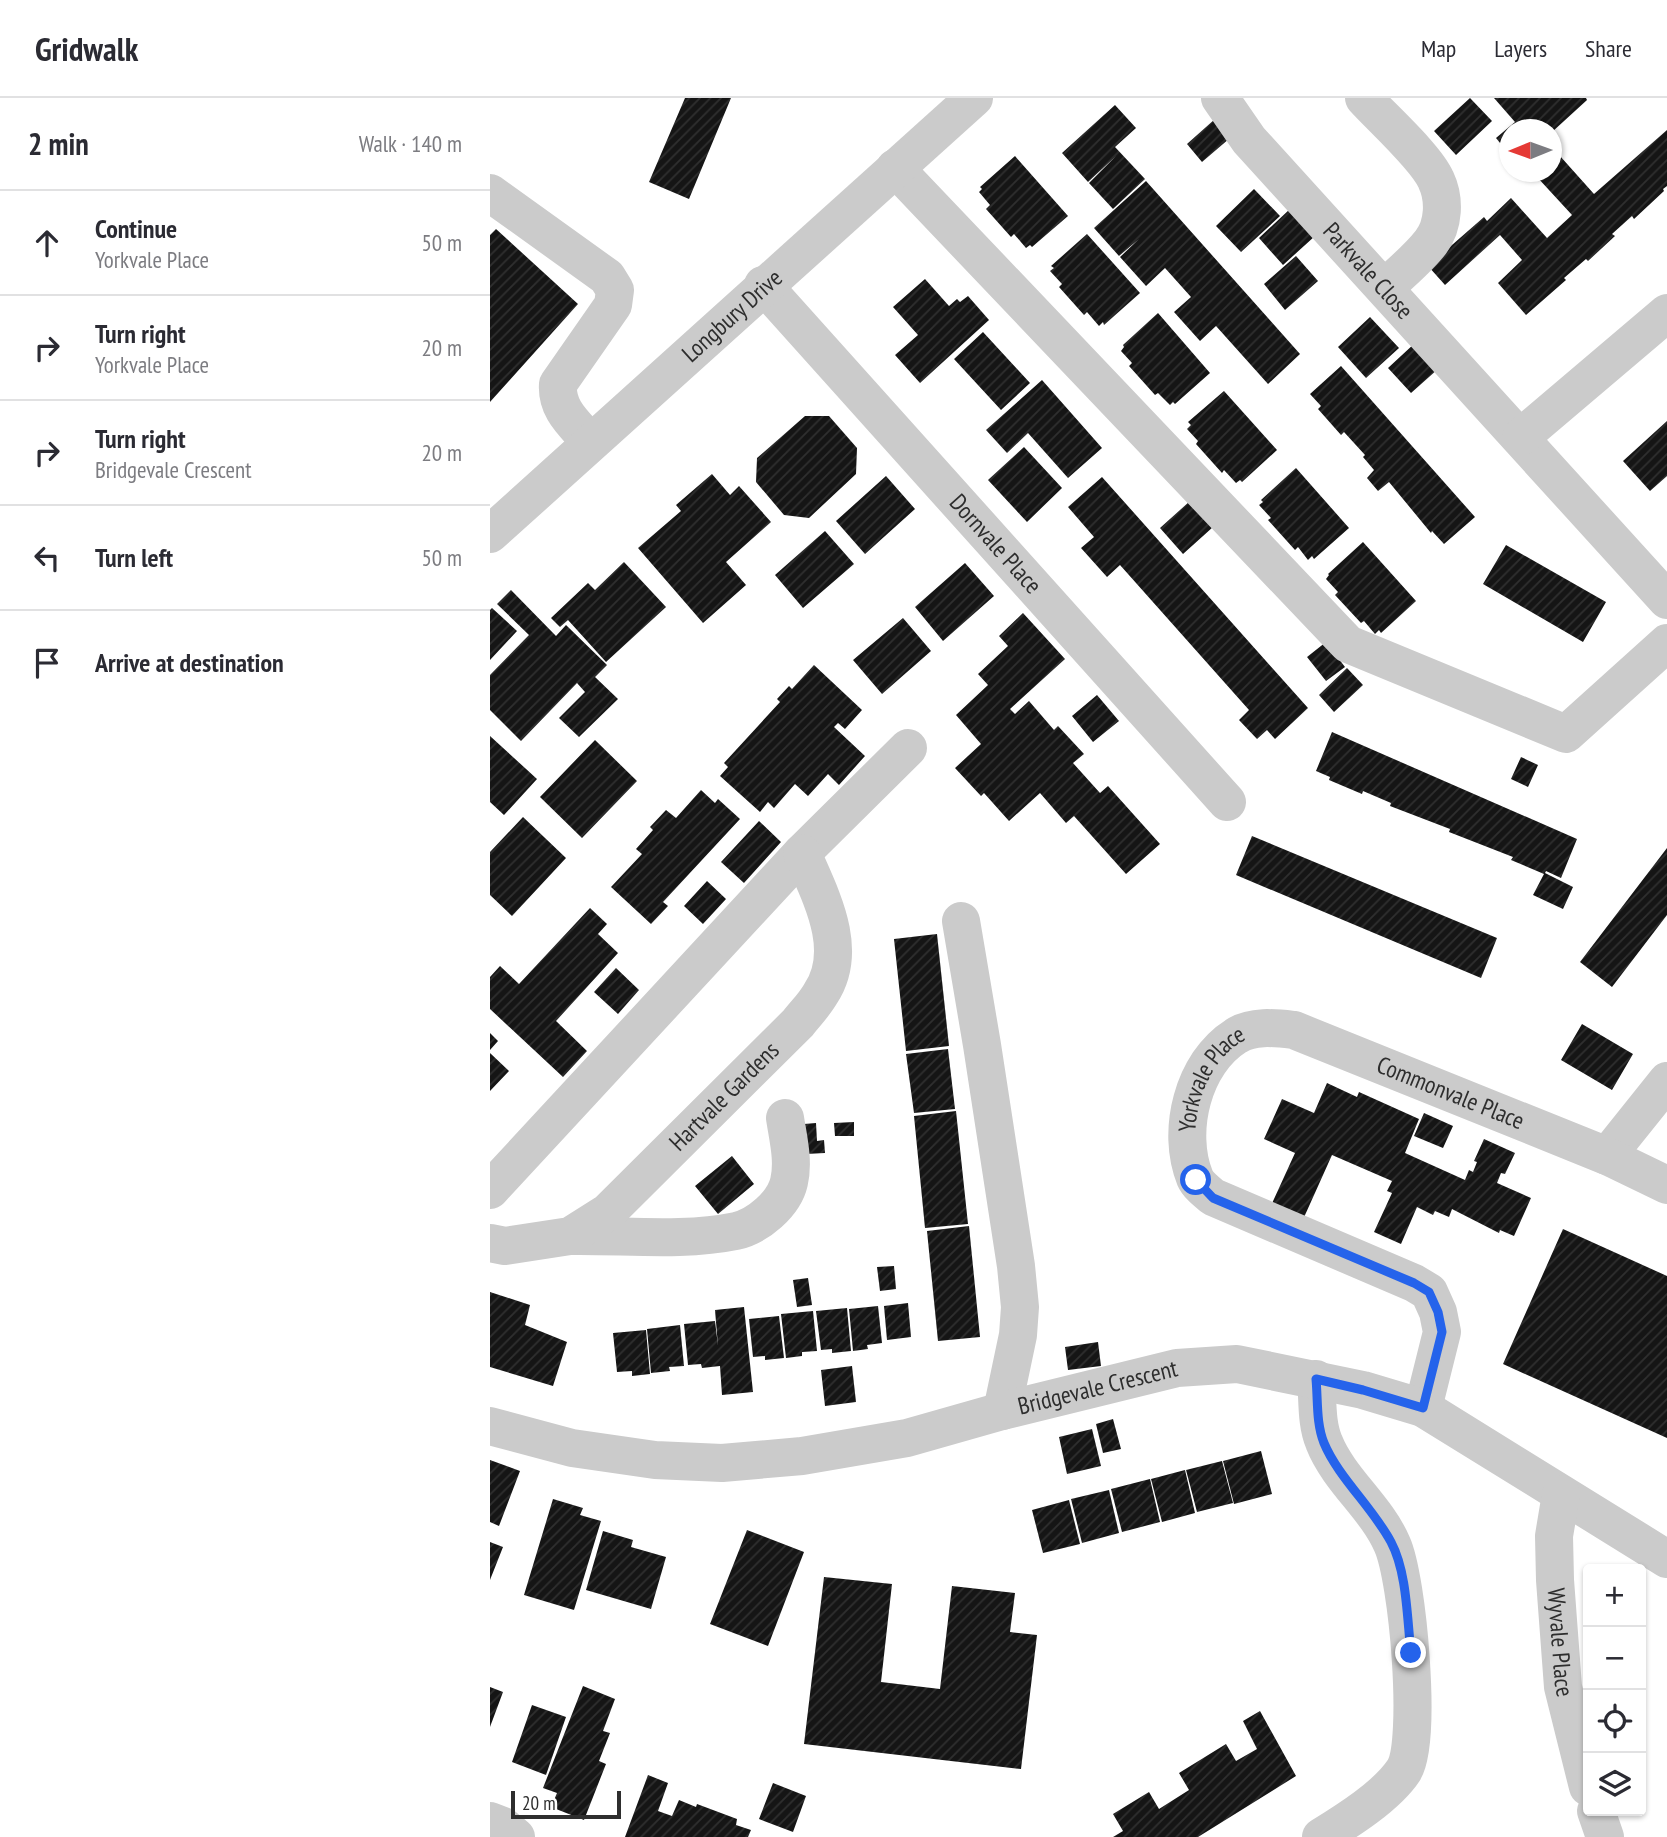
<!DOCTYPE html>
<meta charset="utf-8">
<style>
:root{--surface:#fff;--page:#f7f7f7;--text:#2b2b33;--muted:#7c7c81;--line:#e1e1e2}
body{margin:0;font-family:"PT Sans Narrow",sans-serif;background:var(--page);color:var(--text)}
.controls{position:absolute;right:21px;bottom:21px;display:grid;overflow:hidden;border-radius:7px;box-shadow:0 2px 5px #0004}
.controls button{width:63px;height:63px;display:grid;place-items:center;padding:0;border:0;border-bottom:2px solid var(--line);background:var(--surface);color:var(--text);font:35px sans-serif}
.compass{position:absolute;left:1009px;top:21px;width:63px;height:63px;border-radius:50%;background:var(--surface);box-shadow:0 2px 5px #0004;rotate:269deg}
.scale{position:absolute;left:21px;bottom:18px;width:110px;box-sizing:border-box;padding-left:7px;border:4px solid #2e2e2e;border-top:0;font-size:19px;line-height:24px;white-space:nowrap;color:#2e2e2e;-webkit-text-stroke:5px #fff;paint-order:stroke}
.stop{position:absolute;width:21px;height:21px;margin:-16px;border:5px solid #2563eb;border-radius:50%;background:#fff}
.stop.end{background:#2563eb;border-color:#fff;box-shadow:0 2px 7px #0008}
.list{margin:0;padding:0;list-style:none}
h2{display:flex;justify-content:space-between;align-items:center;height:91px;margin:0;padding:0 28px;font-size:30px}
h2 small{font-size:23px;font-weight:400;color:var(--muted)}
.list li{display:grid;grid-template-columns:46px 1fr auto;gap:21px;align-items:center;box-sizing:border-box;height:105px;padding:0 28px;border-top:2px solid var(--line)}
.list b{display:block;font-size:26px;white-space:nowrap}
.list p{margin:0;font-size:23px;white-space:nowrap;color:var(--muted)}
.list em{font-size:23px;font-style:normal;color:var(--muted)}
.icon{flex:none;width:38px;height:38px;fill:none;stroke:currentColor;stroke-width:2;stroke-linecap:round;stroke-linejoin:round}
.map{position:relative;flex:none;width:1177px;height:1739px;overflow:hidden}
header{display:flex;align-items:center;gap:42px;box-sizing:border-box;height:98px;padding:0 35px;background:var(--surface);border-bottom:2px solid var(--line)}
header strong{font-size:33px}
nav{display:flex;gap:38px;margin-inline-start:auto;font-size:24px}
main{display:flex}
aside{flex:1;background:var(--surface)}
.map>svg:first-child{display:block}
.building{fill:url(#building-hatch)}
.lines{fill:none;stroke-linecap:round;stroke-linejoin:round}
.minor{stroke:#cbcbcb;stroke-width:38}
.route{stroke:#2563eb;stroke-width:9}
.labels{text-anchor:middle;stroke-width:7;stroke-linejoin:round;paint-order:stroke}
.street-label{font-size:24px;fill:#2e2e2e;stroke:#fff}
</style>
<header>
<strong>Gridwalk</strong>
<nav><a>Map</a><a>Layers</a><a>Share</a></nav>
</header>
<main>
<aside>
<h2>2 min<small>Walk · 140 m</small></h2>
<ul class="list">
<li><svg class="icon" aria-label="ahead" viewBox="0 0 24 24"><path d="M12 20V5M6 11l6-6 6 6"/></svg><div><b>Continue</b><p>Yorkvale Place</p></div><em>50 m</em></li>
<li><svg class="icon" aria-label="right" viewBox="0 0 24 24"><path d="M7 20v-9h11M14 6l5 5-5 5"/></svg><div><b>Turn right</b><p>Yorkvale Place</p></div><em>20 m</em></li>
<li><svg class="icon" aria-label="right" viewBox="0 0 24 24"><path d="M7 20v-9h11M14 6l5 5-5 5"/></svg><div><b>Turn right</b><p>Bridgevale Crescent</p></div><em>20 m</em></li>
<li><svg class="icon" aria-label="left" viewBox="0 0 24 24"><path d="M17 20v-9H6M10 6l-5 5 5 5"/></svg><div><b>Turn left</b></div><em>50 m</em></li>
<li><svg class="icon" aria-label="arrive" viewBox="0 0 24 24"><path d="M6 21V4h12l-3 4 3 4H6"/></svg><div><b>Arrive at destination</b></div></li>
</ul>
</aside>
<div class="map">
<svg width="1177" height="1739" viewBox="0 0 1177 1739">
<defs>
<pattern id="building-hatch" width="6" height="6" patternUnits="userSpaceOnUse" patternTransform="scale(1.75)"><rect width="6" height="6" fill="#151515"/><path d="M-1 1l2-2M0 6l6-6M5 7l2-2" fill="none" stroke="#2f2f2f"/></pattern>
</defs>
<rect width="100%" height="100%" fill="#fff"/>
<path class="building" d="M195,0H241L199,101L159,84Z
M980,0L1002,23L966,57L944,33Z
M1004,0H1096L1097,2L1062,34V32H1019V56L1006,40L1025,24Z
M625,7L646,30L625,49L655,81L623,111L599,85L626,58L598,84L572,55Z
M725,21L740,40L712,64L697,46Z
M1177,32V88L1173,91L1174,93L1144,121L1142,118L1122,136L1125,138L1098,163L1096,161L1074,180L1076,182L1036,217L1008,185L1032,162L1010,137L955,187L938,168L994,119L997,123L1021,100L1057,140L1082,117L1047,79L1053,74H1062V66L1070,58L1104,96Z
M525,58L578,118L542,149L540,147L536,150L524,136L521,139L496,111L500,107L489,94L492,91L490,89Z
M656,83L810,256L778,286L726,228L710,243L684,214L701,199L675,170L656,188L630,159L649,141L629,158L604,130Z
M764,91L790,118L751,154L726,128Z
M800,111L825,138L793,167L769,140Z
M6,131L88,206L0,304V137Z
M597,136L650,195L614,227L613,224L609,228L597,214L594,217L569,189L572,186L560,173L564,170L561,168Z
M806,158L828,183L795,212L774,186Z
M435,181L459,208L467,201L470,204L478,198L499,222L430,285L405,257L428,237L403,209Z
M668,215L720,275L685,306L683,304L680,307L668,295L665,297L639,268L642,265L631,253L634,249L633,247Z
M880,219L909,250L876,280L848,249Z
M493,234L540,285L511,312L464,261Z
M925,245L948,271L921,295L898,270Z
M851,268L985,419L954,446L942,433L941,435L899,384L888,393L877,380L884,372L873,359L875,357L854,334L851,337L828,311L831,308L820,296Z
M552,282L612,350L578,380L538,335L517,355L496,332Z
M734,293L787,352L752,384L750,382L746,385L734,372L732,375L706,346L708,343L697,331L701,327L698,324Z
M315,318H339L367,350L366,376L319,420L294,417L266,384L267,360Z
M1177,323V378L1160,393L1133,363Z
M534,349L572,390L537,424L498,382Z
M806,370L859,430L824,461L822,458L818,462L808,449L805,452L778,422L781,420L769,407L773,404L771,402Z
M222,376L240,397L249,388L281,424L236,464L256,487L213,525L148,450L191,413L186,407Z
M396,378L425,411L375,456L346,423Z
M612,379L818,610L785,641L777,632L767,641L749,622L759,612L630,467L617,479L591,450L604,439L578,409Z
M700,403L723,429L693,456L670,430Z
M335,433L364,466L313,510L285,477Z
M873,444L926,503L891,535L889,532L885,536L874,523L871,525L845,497L848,494L836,481L839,477L838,476Z
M1016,447L1116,504L1093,544L993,486Z
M134,464L176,509L116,564L78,522L70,529L61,520L98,485L105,492Z
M475,465L504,498L453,543L425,509Z
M21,492L66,538L76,527L117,567L105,579L128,601L89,639L69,620L95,594L87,585L31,643L0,612V577L39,537L7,506Z
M2,510L27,533L0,562V512Z
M533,515L575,561L520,611L525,616L539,603L564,632L568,628L594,656L583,665L610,695L618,688L670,746L636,776L584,718L576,725L550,695L519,723L494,695L491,698L465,670L491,646L466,617L498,587L488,576L518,548L509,538Z
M413,520L441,553L392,596L363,562Z
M836,544L855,569L836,583L817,559Z
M324,567L372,612L355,631L348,625L344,629L375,658L349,687L338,676L318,698L305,686L284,710L278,704L270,714L230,678L238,669L234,665L290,604L287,601L299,588L302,591Z
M857,570L873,587L844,614L829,597Z
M607,597L629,623L603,644L582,618Z
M842,634L1087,741L1071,780L1056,773L1055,775L1083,789L1073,811L1043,797L1054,776L1021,762L1023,759L959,734L960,731L900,708L901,705L873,693L872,696L839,682L840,679L826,673Z
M0,638L47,681L14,717L0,704Z
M105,642L147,683L92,740L50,699Z
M1031,659L1048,667L1038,689L1021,681Z
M211,692L225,705L228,701L250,721L173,804L178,808L161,826L121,789L152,756L146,751L163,732L160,729L176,712L186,720Z
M33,719L76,760L22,818L0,797V754Z
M269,723L291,744L254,785L231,764Z
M762,738L1007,840L991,880L746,777Z
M1177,750V817L1122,889L1090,864Z
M217,783L236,801L213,826L194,808Z
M100,810L117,826L108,836L128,855L66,923L97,953L73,979L0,911V879L10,868L29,886Z
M447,836L459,948L416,953L404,841Z
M126,870L149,892L128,916L104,894Z
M1092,926L1143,956L1122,992L1071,962Z
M0,935L8,943L0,952Z
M458,951L465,1011L424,1015L416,956Z
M0,955L19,973L0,993Z
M837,985L867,999L869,994L929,1021L915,1055L975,1082L979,1072L983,1074L987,1064L984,1063L994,1041L1025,1055L1015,1076L1011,1075L1007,1085L1041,1100L1024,1138L1010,1132L1009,1135L962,1111L959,1119L945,1113L943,1117L927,1109L911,1146L884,1134L902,1095L897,1093L902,1083L842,1057L811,1126L779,1112L805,1055L774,1041L792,1001L824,1015Z
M466,1013L478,1126L435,1130L424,1018Z
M934,1015L963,1028L953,1050L924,1038Z
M364,1024V1038H345L344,1025Z
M326,1025L327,1043L334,1042L335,1055L316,1056L314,1026Z
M242,1058L264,1086L228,1116L205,1088Z
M479,1128L490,1239L448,1243L437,1133Z
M1073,1131L1177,1178V1340L1013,1266Z
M404,1168L406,1191L390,1193L387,1169Z
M318,1180L322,1207L307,1209L303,1182Z
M0,1194L40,1207L35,1227L77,1244L63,1288L0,1269Z
M418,1205L421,1239L397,1242L394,1208Z
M388,1208L392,1245L377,1247L378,1251L363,1253L359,1211Z
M254,1209L263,1294L232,1297L230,1268L212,1270L211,1266L198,1267L194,1226L225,1223L228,1248L225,1212Z
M357,1210L361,1253L342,1255V1251L331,1252L326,1213Z
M323,1213L327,1253L312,1254V1258L296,1260L291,1216Z
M289,1218L294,1260L275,1262V1258L263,1259L259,1221Z
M190,1227L194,1268L179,1269L180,1273L161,1275L157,1231Z
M156,1232L160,1276L142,1278V1273L127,1274L123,1235Z
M608,1244L611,1268L578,1272L575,1249Z
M362,1268L366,1304L335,1308L331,1272Z
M623,1321L631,1351L613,1355L606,1326Z
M602,1331L611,1368L577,1376L569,1339Z
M771,1353L782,1396L744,1406L733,1363Z
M0,1362L30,1373L9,1428L0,1424Z
M732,1363L743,1405L707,1414L696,1372Z
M695,1372L705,1415L672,1424L661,1381Z
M660,1381L670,1424L632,1434L621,1391Z
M619,1392L629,1435L592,1445L581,1401Z
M63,1401L93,1410L90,1417L111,1423L84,1512L34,1497Z
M579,1402L590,1446L553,1455L542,1412Z
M257,1432L314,1454L278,1548L220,1526Z
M113,1433L143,1442L141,1449L176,1459L161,1511L96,1492Z
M0,1444L13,1449L0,1482Z
M334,1479L402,1486L391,1584L450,1591L462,1488L525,1495L520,1534L547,1537L531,1671L314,1646Z
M93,1588L125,1601L113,1633L120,1635L109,1663L116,1666L94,1722L61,1709L67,1695L53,1690Z
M0,1589L13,1594L0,1629Z
M42,1607L76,1619L56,1677L22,1664Z
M770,1613L806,1678L708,1739H623L633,1733L623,1716L659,1694L669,1711L699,1692L689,1675L736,1646L746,1663L767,1651L753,1623Z
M158,1677L178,1685L168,1713L182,1718L189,1702L206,1709L207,1706L247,1721L246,1727L261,1732L258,1739H135Z
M283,1685L316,1698L303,1734L269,1721Z"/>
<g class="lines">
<g class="minor">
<path id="s1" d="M730,0L759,42L1177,502"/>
<path d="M874,0C892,20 936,59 946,82C955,101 954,127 941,144C928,161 910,175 895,190"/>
<path d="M405,70L858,546L1076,636L1177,545"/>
<path d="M0,95L117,179L125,192L123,207L68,286C66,312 85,326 100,344"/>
<path id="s2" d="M273,187L737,704"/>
<path d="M1031,339L1177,215"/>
<path id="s3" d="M0,436L484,0"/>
<path d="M471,823L492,947L526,1168L530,1209L528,1237L512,1313"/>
<path d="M1117,1058L1177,983"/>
<path d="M0,1092L312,755L418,650"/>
<path d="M80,1138C134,1137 193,1144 246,1133C268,1128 294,1106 299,1084C304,1063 298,1040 295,1020"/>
<path id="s4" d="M0,1145L15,1148L80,1138L118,1114L308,925C315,916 325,906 331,895C360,851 330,797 312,755"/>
<path d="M826,1281C828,1302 826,1325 834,1344C849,1382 886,1409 902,1446C918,1481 932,1642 914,1672C897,1698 857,1723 831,1739"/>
<path id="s5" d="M933,1310L952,1234L948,1214L939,1194L924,1185L723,1099C717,1094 708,1087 705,1080C686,1033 703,965 746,938C762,927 786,930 804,932L1117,1058L1177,1087"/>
<path id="s6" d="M0,1328L82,1350L165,1362L232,1365L312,1358L417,1340L512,1313L687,1270L747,1266L873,1292L933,1310L1177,1461"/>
<path id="s7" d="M1071,1396L1064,1438L1065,1482L1073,1589L1098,1689"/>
<path d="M1106,1713L1115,1739"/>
<path d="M0,1723L13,1728L26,1739"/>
</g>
</g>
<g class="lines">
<path class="route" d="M706,1082L723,1100L924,1185L939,1194L948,1214L952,1234L933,1310L873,1292L826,1281C828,1302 826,1325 834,1345C848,1379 883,1410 901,1444C917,1474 917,1520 921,1555"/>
</g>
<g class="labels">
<g class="street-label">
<text dy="8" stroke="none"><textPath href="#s1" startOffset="228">Parkvale Close</textPath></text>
<text dy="8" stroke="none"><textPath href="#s3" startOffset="326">Longbury Drive</textPath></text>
<text dy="8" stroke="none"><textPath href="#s2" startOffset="348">Dornvale Place</textPath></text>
<text dy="8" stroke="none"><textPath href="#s5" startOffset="490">Yorkvale Place</textPath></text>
<text dy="8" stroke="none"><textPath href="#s5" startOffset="770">Commonvale Place</textPath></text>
<text dy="8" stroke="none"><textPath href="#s4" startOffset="290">Hartvale Gardens</textPath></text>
<text dy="8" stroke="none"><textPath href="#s6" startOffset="620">Bridgevale Crescent</textPath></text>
<text dy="8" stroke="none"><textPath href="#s7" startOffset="149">Wyvale Place</textPath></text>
</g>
</g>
</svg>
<div class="controls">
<button>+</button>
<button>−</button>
<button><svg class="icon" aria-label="locate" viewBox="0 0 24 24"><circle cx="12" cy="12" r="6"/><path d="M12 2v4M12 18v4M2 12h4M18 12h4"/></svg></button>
<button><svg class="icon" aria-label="layers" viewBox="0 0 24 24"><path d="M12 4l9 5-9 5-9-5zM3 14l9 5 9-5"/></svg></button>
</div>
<svg class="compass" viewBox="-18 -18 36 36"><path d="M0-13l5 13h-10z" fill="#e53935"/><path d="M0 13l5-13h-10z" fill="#7c7c81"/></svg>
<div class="scale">20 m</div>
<div class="stop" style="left:706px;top:1082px"></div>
<div class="stop end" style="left:921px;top:1555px"></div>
</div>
</main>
